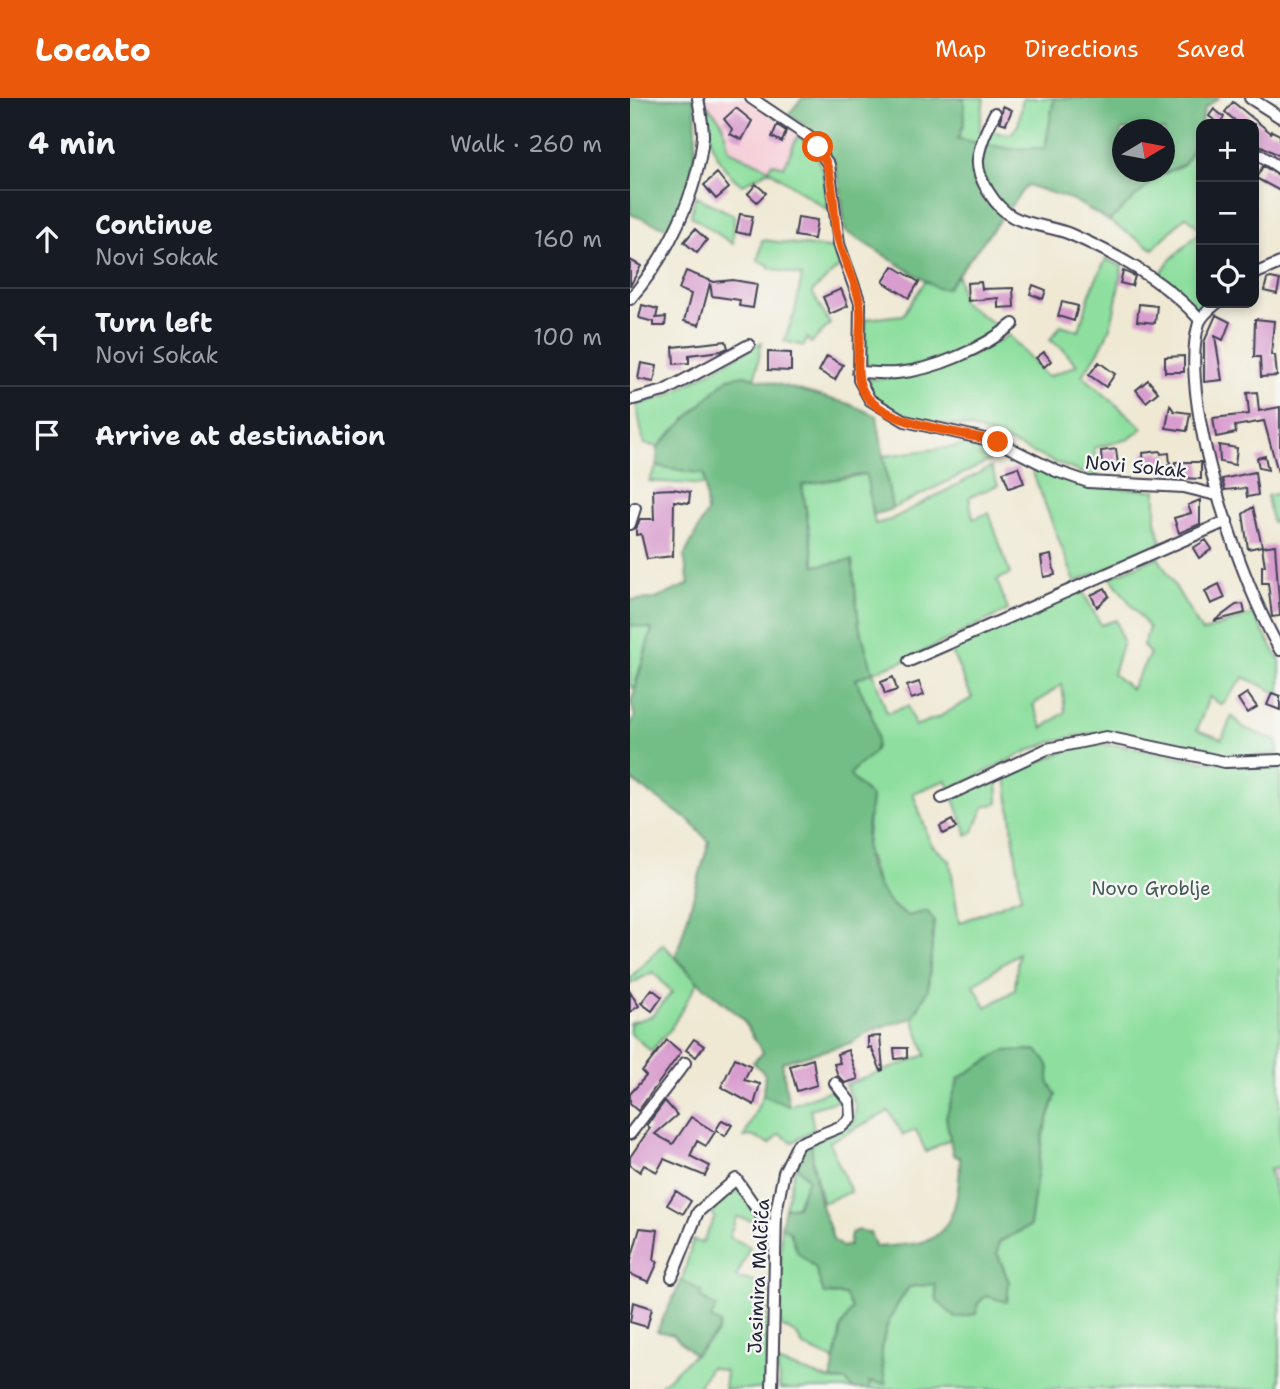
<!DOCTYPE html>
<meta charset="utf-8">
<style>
:root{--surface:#171b24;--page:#242831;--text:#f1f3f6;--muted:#9ea1a6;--line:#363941;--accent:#ea580c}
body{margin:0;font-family:"Shantell Sans",sans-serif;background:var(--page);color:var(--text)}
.controls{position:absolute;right:21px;top:21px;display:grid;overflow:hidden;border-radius:14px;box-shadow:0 4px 10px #0003}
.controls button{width:63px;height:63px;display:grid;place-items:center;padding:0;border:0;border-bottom:2px solid var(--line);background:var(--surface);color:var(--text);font:35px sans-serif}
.compass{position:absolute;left:482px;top:21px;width:63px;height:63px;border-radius:50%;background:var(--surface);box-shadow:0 4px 10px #0003;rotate:80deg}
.stop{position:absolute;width:21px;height:21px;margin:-16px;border:5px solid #ea580c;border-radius:50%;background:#fff}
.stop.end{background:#ea580c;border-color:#fff;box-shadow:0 2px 7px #0008}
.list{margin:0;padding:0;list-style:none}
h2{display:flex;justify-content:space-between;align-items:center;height:91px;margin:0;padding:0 28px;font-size:30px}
h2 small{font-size:23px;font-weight:400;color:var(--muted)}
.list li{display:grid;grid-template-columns:46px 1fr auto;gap:21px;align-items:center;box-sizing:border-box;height:98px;padding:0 28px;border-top:2px solid var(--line)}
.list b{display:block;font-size:26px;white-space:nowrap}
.list p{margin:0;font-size:23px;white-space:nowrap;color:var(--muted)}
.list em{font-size:23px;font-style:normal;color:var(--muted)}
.icon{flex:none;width:38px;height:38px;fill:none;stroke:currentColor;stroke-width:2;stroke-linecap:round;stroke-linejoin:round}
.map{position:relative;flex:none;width:650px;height:1291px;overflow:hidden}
header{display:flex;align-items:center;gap:42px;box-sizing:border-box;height:98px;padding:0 35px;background:var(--accent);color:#fff}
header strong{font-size:33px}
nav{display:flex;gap:38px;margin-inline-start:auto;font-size:24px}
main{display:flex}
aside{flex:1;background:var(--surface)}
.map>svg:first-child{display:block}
.built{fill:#f6cfd9}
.industrial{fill:#d1bdcb}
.green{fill:#8edf9f;stroke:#58806d;stroke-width:2;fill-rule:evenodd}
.forest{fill:#72be86;stroke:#4a7060;stroke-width:2;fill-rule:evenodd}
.building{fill:#d89cce}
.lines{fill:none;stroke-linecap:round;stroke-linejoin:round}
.minor-casing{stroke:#414052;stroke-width:14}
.minor{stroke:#fff;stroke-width:10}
.route{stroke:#ea580c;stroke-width:9}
.labels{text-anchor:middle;stroke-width:5;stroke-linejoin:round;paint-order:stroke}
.street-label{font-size:19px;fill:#22223b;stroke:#f6f6f2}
.park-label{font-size:19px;fill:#425b59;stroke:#f6f6f2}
</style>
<header>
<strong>Locato</strong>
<nav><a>Map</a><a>Directions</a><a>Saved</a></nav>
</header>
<main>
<aside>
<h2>4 min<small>Walk · 260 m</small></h2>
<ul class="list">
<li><svg class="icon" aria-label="ahead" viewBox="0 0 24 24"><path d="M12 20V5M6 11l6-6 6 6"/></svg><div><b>Continue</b><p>Novi Sokak</p></div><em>160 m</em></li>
<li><svg class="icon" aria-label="left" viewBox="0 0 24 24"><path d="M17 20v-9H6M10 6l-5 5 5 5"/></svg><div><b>Turn left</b><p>Novi Sokak</p></div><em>100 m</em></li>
<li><svg class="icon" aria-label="arrive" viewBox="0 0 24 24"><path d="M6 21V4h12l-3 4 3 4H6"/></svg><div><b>Arrive at destination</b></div></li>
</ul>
</aside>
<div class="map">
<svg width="650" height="1291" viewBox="0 0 650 1291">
<rect width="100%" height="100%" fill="#f6f6f2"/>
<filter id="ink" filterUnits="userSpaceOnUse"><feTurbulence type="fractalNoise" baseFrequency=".0143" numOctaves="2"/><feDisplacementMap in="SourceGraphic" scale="14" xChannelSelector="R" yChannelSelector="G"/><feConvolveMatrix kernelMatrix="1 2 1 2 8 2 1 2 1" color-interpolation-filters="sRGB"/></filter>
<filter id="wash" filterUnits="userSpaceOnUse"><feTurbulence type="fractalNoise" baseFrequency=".00686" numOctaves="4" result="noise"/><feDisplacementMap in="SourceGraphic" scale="28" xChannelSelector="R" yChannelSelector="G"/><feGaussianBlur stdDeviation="1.57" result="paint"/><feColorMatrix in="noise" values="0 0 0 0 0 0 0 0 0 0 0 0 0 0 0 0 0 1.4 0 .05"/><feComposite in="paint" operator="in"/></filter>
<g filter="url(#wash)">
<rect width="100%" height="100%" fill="#efe9d4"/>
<path class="built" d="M72,0H113L168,37L154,69L139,71L99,52L92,24Z"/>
<path class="industrial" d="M650,1069V1116L639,1072Z"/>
<path class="green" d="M334,0H354L349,33L381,36L388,27L393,0H424L415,50L380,51L327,41L334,24Z
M72,1L92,24L99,52L139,71L142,65L154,69L168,37C194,61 195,78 198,112L139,72L112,87C82,65 78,36 72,1Z
M571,24L574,26H571V132L556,118L523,151L479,123L527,79L554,66L562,53Z
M65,98L104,117L103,146L61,118Z
M571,133V205H579L570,214L527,181L539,163Z
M132,142L205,151L211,167L182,194L200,226L181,245L177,240L174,248L154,243L165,214L172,178L139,170V167L128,163Z
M476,161L492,168C484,217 484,237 452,277L513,330L499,341L464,350L468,380C426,368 389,346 348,332C325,325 300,327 278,319C259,313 242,301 235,282C285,278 335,264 379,237L417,279L447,267L433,251L420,242L431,227L449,233L461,192Z
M328,177L332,204L370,230C344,245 301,268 271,270C260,271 249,270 238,270L234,259L236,221L273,217L296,182L307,189L316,190Z
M132,244L125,280L114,277L42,334L28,349L14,346L6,306L35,299Z
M336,341L371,350L375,355L262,411L253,358L337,347Z
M398,362C445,391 472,390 526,392V423L532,448L445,484Z
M27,368L74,376L75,387L19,383Z
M361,369L368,387L339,399L343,421L359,415L380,476L367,482L378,512L276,562L243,574L257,615L278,608L285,628L309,619L342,600L320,550L451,490L471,527L486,522L493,544L483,576L501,591L520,556L513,548L519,530L480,479L528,459L572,534L623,516L650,563V596L614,579L592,607L579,599L567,632L592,641L602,618L614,630L647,643L648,656L597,660L475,635C412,638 376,664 321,692L316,682L283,695L301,746L320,763L329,825L391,799L376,678L440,651L463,647H486L574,663L650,665V1069L639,1072L650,1116V1291H240L239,1284L256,1286C245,1245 257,1221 279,1189L305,1186L307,1203L319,1211L348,1205L356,1198L377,1203L379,1184L367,1155L368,1144L406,1081L413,1036L426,997L418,983C422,969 416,962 406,952L374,953L329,980L316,1019L320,1041L296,1054L286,1032L273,1037L259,1013L199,1044L221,1094L192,1105C188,1084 181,1066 182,1045L224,1024L226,1008L215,987L296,957L283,920L298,891L304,822L278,818L264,811L248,788L236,751L241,700L219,678L226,666L242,656L241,611L231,598L226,581L242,574L229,527L222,463L185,468L172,386L236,376L245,426L260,422ZM432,586L435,614L413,630L403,607ZM388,855L385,892L356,909L344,887Z
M650,395V423L642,424L637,398Z
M0,527L22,530L4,590L0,588Z
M367,677L368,705L354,709L343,734L337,737L323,698Z
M33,846L68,884L40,932L21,953L0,935V925L22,918L42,894L23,874L0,886V880Z
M206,990L214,1001L180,1011L184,1031L163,1044L149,1036L140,1046L123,1038L114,1039L133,997L159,1008Z
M166,1067L178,1081L167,1108L155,1110Z
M110,1093L131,1125L107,1119L99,1139L120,1149L106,1180L137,1186V1291H94L96,1273L80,1269L69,1288L72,1291H27L87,1235L90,1226L81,1221L70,1199L72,1194L52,1182L63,1142L72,1145L85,1119L82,1115L99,1096Z
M151,1128L160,1134L168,1155L185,1169L194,1196L215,1197L222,1211L211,1229L206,1263L173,1248L167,1237L151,1228Z
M147,1264L201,1282L216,1283L224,1291H150Z"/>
<path class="forest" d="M0,0H64C69,45 65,93 39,131L0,116Z
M172,0H334V24L328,41L380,51L415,50L424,0H589L575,10L562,53L554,66L527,79L479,123L443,102L397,87L317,190H307L215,133C209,77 211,48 158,17ZM492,32H534V74H492Z
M114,277L219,306L247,318L262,411L243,417L236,376L172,387L185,468L222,462L229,527L243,574L226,581C232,599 256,635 243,655C236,664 226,665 220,678L241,699C240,716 235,733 236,750C237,776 255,807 278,818L297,813L304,822L298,891L283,920L244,931L221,945L152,964L159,1008L133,997L135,976L123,964L133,955L112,920L68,884L46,859L79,744L61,724L0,681V627L5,619L1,605L22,531L0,527V502L26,501L59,486L54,458L77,414L74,376L27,368L28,349L98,280Z
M406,952C416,961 422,969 418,983L426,997L413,1036L400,1128L369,1144L367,1155L379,1184L377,1204L356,1198L348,1205L346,1216L326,1220L307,1203L305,1186L279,1189C256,1222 245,1246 256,1286L239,1284L240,1291H224L216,1283L201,1282L211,1229L222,1211L215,1197L194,1196L185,1169L168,1155L160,1134L151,1128L155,1110L167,1108L178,1081L166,1067L173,1050L182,1045C181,1059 188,1103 194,1116C198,1126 201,1131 203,1142L212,1149L219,1147L221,1135L229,1132L240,1135L246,1149C262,1147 282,1148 296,1143C327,1131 330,1088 330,1060L323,1057L316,1019L329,980L374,953Z
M52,1182L72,1194L70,1199L86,1209L81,1221L90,1226L87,1235L65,1257L43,1237L27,1233Z"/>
<g id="blocks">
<path class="building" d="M603,4L641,35L642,33L650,37V58L624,44V26H609L595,14Z
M373,8L382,12L376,26L370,24Z
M106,10L122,23L112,42L100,36L102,31L94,21Z
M584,11L594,19L589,26L579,18Z
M147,27L156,33L152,44L142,39Z
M633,68L650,78V93L626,80Z
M87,75L99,90L86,101L74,87Z
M126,86L136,95L127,104L118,96Z
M110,116L123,118L119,137L106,134Z
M168,119L187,122L184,141L165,138Z
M65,131L77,142L67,155L54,144Z
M0,162L11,168L0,188Z
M263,168L289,184L279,200L253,184Z
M56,173L84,184L103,182L127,186L123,210L109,208L110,202L82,198L80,185L69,227L54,223L61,196L49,191Z
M493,173L505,178L502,188L490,185Z
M641,180L650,182L647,196L634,193L637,181Z
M351,184L352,191L383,190L384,209L368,210V200L338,203L337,185Z
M403,187L416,192L413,201L400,196Z
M211,191L218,208L200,216L193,199Z
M432,204L448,208L444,223L428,218Z
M509,206L527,208L525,225L507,223Z
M12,207L28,211L26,220L36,219L35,228H24V224L9,220Z
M586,217L600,224L593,242L585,238L592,282L574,284V244Z
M625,221L644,223L641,257H645L647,278L631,279L630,259H624Z
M96,243L98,250L91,253L59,257V265L44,266L43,249Z
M138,254L161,255V273L138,272Z
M414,254L421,263L414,269L406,260Z
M197,258L213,267L205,282L189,273Z
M554,258V274H535V259Z
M469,264L485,276L476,289L459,277Z
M11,265L27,268L24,284L8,281Z
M518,282L528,294L516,304L506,292Z
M627,294L629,313L650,309V374H648L634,323L605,328L606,335L586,339L583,320L619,316L617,295Z
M540,307L544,313L560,315L557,333L536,330Z
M589,347L607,350L605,367L590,364Z
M486,351L488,367L472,369L471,353Z
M530,353L531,356L539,355L540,367L514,370L513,355Z
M635,358L638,372L629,370L627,360Z
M545,364H571V381L551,380V373H545Z
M388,369L394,385L379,390L373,374Z
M625,374L628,397L617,399L616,390L595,392L592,381Z
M43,391L60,394L59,405L44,403L43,458L17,461L11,436L6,437V431L10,421H24L23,392Z
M570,402V426L549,435L544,420L561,415L558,407Z
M623,409L632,448L618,451L613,416Z
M576,442L582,451L569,460L563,450Z
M645,447L650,518L642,519L638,485H632V468H635L632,449Z
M421,457L425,477L414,479L411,459Z
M589,486L595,500L581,506L575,493Z
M475,490L479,498L467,509L461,497Z
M613,506L615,515L584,523L606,507Z
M263,579L267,592L255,596L251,584Z
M289,584L294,597L281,601L277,588Z
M617,595L627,609L617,615L608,601Z
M642,595L650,598V612L637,607Z
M322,722L326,730L313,736L310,728Z
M22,891L32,899L22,913L11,905Z
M0,894L9,908L0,914Z
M250,938L253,972L251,973L241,949L238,950V939Z
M64,941L74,948L66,959L56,952Z
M37,942L51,954L8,1013L0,1006V996L16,978L12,974Z
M264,950H277V960L265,961Z
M218,952L228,981L215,985L208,978L204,966L210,965L207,956Z
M105,960L121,968L114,982L130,986L124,1007L91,989Z
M183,961L187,987L167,993L160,968Z
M35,1003L47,1017L25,1036L43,1046L61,1019L85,1034L76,1048L67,1043L60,1058L80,1068L75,1078L34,1061L27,1074L14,1067L10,1074L0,1067V1059L20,1030L17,1027Z
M92,1022L102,1027L95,1038L86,1032Z
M46,1093L61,1103L53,1116L37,1107Z
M10,1130L28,1132L24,1162L28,1164L19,1184L0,1176V1165Z
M3,1204L22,1210L17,1229L0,1224Z"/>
</g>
</g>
<g filter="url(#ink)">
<use href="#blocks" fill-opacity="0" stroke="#414052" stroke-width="2"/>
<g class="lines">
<defs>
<path id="minor" d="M121,0L179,39L199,67L209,146L230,205L229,282L240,302L275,323L368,344L426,373L458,384L554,389L586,397
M620,0L650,19
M365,15C358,29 350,45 348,61C346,80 366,110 383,119C400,128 422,128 440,136C486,156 537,184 570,222
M624,53L650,70
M624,176L650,165
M0,201C37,159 68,95 73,38C73,26 70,12 68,0
M587,205C581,210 572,217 569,225C546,300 611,485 650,552
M228,274C241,274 255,276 267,275C305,272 354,250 383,226
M0,302L34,293L119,247
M0,426L5,410
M279,563L597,423
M312,700L417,651L476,639L595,664L650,662
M0,1036L55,965
M42,1179L68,1114L106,1081L144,1136
M142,1291L146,1114L154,1074L168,1046L212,1028L221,1020L220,1004L205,985"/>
</defs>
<use href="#minor" class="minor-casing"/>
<use href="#minor" class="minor"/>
</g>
</g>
<g class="lines" filter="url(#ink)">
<path class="route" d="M188,49C205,75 202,101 206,131C210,158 226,180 230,207C233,232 225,258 229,282C237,328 332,333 368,344"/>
</g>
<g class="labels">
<g class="street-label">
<text transform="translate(506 368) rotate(5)" y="7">Novi Sokak</text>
<text transform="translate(128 1178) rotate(-87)" y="7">Jasimira Malčića</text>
</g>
<g class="park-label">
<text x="521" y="797">Novo Groblje</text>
</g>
</g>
</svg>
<div class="controls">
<button>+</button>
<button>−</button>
<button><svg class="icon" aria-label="locate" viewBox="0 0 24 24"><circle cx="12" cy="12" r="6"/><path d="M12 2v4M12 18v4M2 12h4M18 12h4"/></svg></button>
</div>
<svg class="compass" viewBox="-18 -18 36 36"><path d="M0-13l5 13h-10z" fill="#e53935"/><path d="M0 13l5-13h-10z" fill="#9ea1a6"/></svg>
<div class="stop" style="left:188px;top:49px"></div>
<div class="stop end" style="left:368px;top:344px"></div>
</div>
</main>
